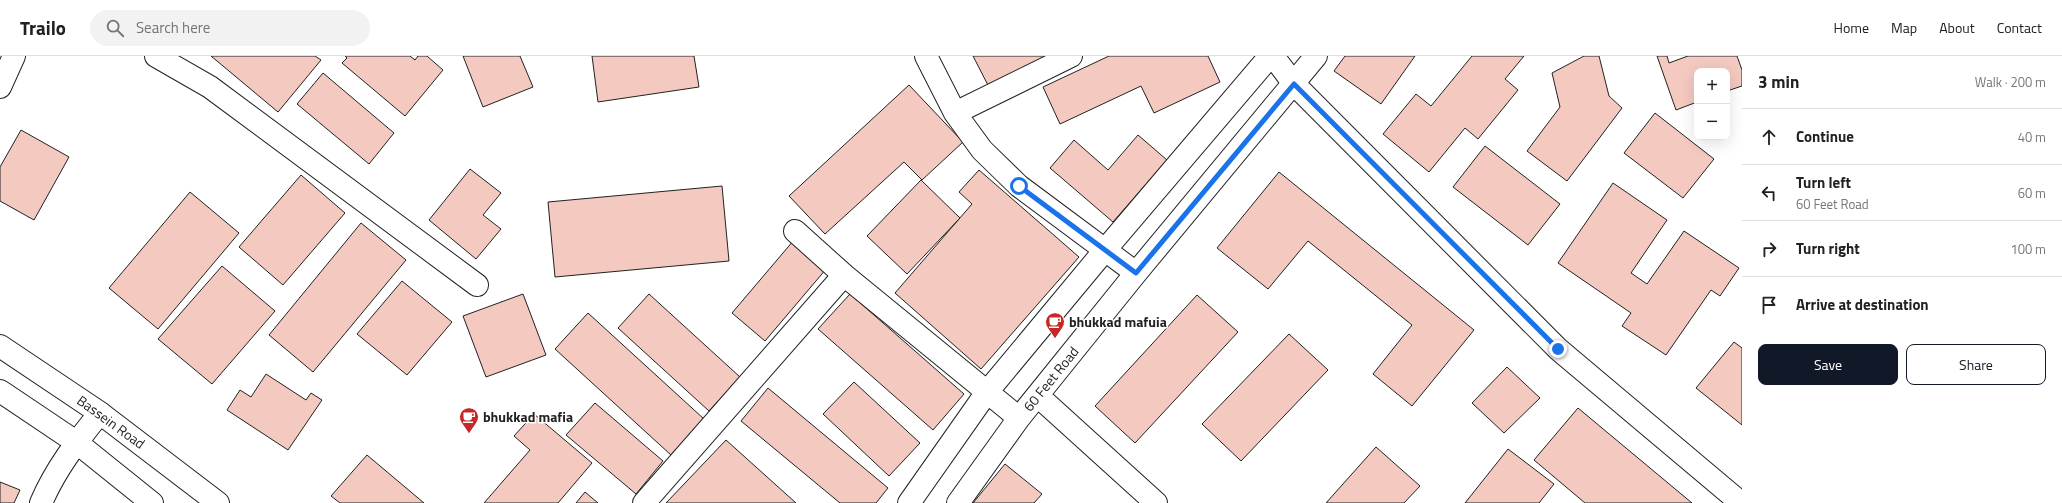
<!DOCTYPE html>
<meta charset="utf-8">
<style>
:root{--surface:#fff;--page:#f2f2f2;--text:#202124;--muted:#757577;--line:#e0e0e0;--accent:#111827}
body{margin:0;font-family:"Titillium Web",sans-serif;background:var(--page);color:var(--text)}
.controls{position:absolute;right:12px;top:12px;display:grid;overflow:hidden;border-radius:8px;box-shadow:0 4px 16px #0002}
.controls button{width:36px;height:36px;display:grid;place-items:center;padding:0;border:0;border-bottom:1px solid var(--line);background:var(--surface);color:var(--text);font:20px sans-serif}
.stop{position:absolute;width:12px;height:12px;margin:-9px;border:3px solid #1a73e8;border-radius:50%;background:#fff}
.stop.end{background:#1a73e8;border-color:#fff;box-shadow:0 1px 4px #0008}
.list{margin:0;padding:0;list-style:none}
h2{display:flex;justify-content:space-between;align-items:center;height:52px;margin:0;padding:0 16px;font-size:17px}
h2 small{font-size:13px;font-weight:400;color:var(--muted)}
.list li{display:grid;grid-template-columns:26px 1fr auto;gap:12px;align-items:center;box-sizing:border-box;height:56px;padding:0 16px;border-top:1px solid var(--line)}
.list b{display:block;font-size:15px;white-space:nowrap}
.list p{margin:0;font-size:13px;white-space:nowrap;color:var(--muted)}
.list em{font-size:13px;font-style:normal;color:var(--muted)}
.actions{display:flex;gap:8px;padding:12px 16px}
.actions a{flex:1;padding:9px 0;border:1px solid var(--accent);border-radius:8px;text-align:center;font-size:14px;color:var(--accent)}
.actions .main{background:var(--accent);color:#fff}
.icon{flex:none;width:22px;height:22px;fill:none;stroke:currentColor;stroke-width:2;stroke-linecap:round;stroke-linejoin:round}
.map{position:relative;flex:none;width:1742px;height:447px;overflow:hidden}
header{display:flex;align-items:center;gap:24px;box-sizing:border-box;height:56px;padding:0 20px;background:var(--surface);border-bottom:1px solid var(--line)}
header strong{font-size:19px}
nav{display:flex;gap:22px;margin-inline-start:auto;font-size:14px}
.search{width:280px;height:36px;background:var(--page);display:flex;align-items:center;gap:10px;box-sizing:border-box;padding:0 14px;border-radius:22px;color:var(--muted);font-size:15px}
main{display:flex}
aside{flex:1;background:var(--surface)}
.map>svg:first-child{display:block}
.building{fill:#f3c9c0;stroke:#222}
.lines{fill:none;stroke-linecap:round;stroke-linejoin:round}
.street-casing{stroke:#222;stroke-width:24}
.secondary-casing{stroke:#222;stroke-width:24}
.primary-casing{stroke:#222;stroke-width:24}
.street{stroke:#fff;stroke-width:22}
.secondary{stroke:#fff;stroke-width:22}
.primary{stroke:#fff;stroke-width:22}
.route{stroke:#1a73e8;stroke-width:5}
.labels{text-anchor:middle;stroke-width:3;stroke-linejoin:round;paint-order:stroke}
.poi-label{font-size:14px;font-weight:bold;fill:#222;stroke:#fff;text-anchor:start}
.street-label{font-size:14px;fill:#222;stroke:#fff}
</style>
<header>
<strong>Trailo</strong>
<div class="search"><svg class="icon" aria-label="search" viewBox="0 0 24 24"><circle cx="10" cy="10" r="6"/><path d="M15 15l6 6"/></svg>Search here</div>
<nav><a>Home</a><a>Map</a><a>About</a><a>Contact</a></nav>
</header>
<main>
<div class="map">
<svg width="1742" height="447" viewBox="0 0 1742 447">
<rect width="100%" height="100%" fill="#fff"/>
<path class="building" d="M211,0H315L321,4L278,56Z
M345,0H410L415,4L418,0H427L443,14L405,60L342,7L347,2Z
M463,0H520L533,31L483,51Z
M592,0H694L699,31L598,46Z
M973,0H1059L992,37Z
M1109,0H1208L1220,26L1154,57L1141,30L1060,68L1043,31Z
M1345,0H1415L1381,48L1334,15Z
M1472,0H1524L1505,23L1518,34L1478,83L1465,72L1429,116L1383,78L1416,38L1431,50Z
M1584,0H1599L1609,40L1622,52L1567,125L1527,95L1560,51L1552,17Z
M1657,0H1667L1669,7L1688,0H1737L1742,14V30L1727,35V15H1697V46L1676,54Z
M323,17L394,77L369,108L297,48Z
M909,29L963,86L922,124L904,106L825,178L789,140Z
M1655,57L1714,103L1683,142L1624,97Z
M21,74L69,101L34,164L0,145V111Z
M1138,79L1167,104L1113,166L1050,112L1074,84L1108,114Z
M1485,90L1560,148L1528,189L1453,131Z
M470,113L501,137L483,159L501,173L476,203L429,164Z
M979,114L1079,201L981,313L895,237L972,148L959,136Z
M1279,116L1474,274L1412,350L1373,318L1412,269L1308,185L1268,233L1217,192Z
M301,119L345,157L283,229L239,191Z
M921,124L960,162L907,218L867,180Z
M1613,127L1667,164L1631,217L1647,228L1684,175L1739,212L1720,240L1711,234L1666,299L1622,270L1631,257L1558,207Z
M722,130L729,205L555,221L548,146Z
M190,136L239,177L158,273L109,232Z
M361,167L406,204L313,316L269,279Z
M794,184L827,212L765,285L732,257Z
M222,210L275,255L212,328L158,283Z
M402,225L452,266L407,319L357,278Z
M523,238L546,299L486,321L463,260Z
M649,238L740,321L709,355L618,272Z
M850,238L964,338L933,374L818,273Z
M1197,239L1238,276L1135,387L1095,350Z
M588,257L704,363L671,399L555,293Z
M1289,278L1328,314L1241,405L1202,368Z
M1734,286L1742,292V369L1696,332Z
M1507,311L1540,342L1504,377L1472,347Z
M266,318L306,344L311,337L322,344L288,394L227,354L240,334L251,341Z
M854,326L920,387L889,420L823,358Z
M768,332L888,432L876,447H840L741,365Z
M595,347L663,405L636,438L566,379Z
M1578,352L1692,447H1585L1534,404Z
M534,358L592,407L558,447H484L530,394L514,380Z
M726,384L796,447H666Z
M1376,391L1420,430L1404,447H1326Z
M1508,393L1554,428L1539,447H1465Z
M367,399L424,447H340L331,440Z
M1005,408L1042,438L1034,447H973Z
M0,426L20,434L14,447H0Z
M585,436L598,447H576Z"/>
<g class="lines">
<defs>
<path id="street" d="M156,0L210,31L477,229
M926,0L955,57L1071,0
M0,31L14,0
M955,57L982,94L1019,130L1136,217
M795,175L844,219L1019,362
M1038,340L1156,447
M41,447C55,414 77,385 100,357
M644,447L844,219
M909,447L987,336L1105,194L1270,0
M958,447L1019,362L1136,217L1316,0"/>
<path id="secondary" d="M1273,0L1294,28L1558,293L1741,447"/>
<path id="primary" d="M0,290L100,357L218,447
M0,335L76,386L152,447"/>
</defs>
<use href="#street" class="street-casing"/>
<use href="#secondary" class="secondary-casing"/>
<use href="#primary" class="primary-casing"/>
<use href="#street" class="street"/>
<use href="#secondary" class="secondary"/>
<use href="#primary" class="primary"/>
</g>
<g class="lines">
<path class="route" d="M1019,130L1136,217L1294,28L1558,293"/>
</g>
<defs>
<symbol id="cafe-pin" viewBox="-11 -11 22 30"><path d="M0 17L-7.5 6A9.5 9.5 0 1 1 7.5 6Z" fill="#c62828" stroke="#fff"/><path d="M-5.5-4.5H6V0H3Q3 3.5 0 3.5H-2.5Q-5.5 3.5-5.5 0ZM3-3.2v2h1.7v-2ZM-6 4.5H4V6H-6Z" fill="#fff"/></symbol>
</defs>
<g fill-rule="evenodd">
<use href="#cafe-pin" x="1044" y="255" width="22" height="30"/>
<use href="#cafe-pin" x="458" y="350" width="22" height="30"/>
</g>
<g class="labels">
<g class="poi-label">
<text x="1069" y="271">bhukkad mafuia</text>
<text x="483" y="366">bhukkad mafia</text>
</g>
<g class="street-label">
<text transform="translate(1051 323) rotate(-51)" y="5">60 Feet Road</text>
<text transform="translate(111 366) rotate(36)" y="5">Bassein Road</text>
</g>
</g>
</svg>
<div class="controls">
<button>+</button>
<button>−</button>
</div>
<div class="stop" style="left:1019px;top:130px"></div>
<div class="stop end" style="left:1558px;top:293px"></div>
</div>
<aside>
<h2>3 min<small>Walk · 200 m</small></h2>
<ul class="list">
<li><svg class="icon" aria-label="ahead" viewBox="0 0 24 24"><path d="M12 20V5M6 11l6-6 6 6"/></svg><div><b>Continue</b></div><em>40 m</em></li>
<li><svg class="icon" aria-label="left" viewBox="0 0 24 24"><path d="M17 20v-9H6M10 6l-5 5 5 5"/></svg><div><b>Turn left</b><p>60 Feet Road</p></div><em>60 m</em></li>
<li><svg class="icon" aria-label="right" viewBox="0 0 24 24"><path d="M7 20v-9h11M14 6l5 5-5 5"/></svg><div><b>Turn right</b></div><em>100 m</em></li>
<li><svg class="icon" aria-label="arrive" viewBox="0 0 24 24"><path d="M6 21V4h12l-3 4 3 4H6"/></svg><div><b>Arrive at destination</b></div></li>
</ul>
<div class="actions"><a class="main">Save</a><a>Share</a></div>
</aside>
</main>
